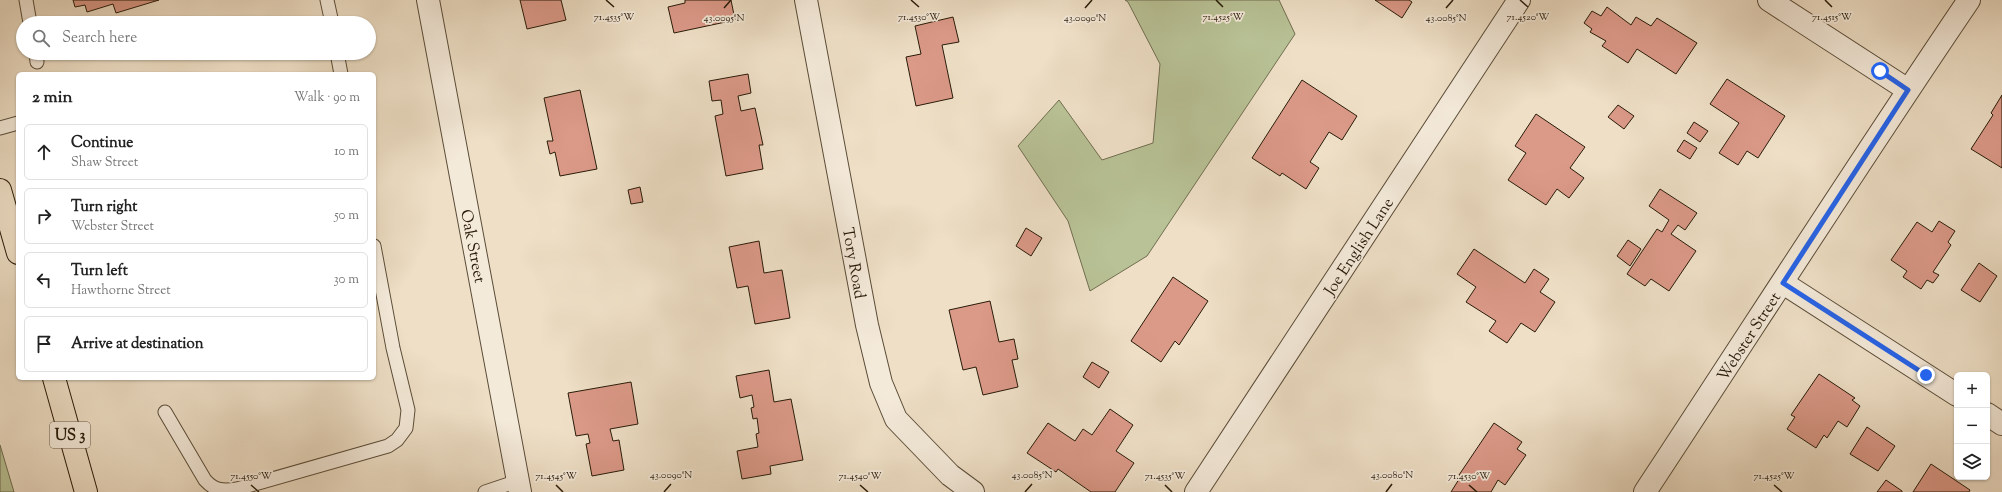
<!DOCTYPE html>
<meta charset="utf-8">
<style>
:root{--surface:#fff;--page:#f6f6f6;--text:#222;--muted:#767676;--line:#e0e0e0}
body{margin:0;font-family:"Sorts Mill Goudy",serif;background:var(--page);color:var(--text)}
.controls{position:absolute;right:12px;bottom:12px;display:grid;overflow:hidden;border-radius:6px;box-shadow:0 1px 3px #0004}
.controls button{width:36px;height:36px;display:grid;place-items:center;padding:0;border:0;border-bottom:1px solid var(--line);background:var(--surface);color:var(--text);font:20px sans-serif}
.stop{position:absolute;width:12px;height:12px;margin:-9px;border:3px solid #2563eb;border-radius:50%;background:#fff}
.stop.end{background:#2563eb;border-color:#fff;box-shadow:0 1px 4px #0008}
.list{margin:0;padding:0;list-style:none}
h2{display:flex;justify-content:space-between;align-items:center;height:52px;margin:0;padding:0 16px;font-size:17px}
h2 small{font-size:13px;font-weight:400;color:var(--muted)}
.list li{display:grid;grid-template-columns:26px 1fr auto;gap:12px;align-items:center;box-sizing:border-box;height:56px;margin:0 8px 8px;padding:0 8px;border:1px solid var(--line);border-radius:6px}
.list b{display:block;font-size:15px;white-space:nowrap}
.list p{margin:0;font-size:13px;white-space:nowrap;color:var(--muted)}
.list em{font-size:13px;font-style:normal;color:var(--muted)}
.icon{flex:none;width:22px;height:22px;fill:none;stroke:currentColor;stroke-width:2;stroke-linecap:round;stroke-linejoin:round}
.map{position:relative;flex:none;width:2002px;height:492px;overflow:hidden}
.search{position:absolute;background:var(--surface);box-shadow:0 1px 3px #0004;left:16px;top:16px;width:360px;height:44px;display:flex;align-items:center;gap:10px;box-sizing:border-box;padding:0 14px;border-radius:22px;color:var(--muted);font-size:15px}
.panel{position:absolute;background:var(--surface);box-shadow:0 1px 3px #0004;left:16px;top:72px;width:360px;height:308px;border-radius:6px}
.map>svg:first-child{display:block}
.green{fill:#b8c296;stroke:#706e50}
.building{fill:#db9988;stroke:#281b09}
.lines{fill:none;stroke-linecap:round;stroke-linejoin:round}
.service-casing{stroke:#5a4c38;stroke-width:15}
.minor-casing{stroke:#5a4c38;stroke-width:24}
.tertiary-casing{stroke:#5a4c38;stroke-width:24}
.primary-casing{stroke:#281b09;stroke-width:24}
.service{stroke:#f4eada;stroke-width:13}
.minor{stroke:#f4eada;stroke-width:22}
.tertiary{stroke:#f4eada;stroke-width:22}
.primary{stroke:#eedfc6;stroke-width:22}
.route{stroke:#2563eb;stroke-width:5}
.ticks{fill:none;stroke:#281b09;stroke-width:1.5}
.labels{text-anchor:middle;stroke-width:3.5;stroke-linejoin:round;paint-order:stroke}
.shield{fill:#f4eada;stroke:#655948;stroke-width:1}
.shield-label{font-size:15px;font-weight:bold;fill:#281b09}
.street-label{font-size:16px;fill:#281b09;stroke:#f4eada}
.ticks-label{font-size:10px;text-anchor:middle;fill:#281b09;stroke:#f4eada;stroke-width:3.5;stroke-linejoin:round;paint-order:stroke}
</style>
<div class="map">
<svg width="2002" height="492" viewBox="0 0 2002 492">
<rect width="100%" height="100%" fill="#eedfc6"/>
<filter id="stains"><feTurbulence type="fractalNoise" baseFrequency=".005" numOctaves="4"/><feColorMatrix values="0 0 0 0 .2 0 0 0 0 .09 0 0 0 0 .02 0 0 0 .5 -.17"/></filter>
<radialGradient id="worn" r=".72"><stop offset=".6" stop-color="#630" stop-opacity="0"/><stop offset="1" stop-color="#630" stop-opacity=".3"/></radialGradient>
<path class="green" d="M1125,0H1279L1295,34L1147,256L1090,291L1068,221L1018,146L1059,100L1102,160L1153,143L1160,64L1128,2Z
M0,445L14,492H0Z"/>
<path class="building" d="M73,0H159L116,13L113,4L87,12L85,5L75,7Z
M520,0H561L566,20L527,29Z
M685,0H731L735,20L674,33L668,7L685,3Z
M1375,0H1409L1412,2L1402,18Z
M1607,7L1631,25L1636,17L1651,26L1657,18L1697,43L1676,74L1637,49L1628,63L1602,46L1606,41L1590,32L1592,29L1584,23L1592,11L1601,16Z
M953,17L959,42L942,45L953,98L916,106L906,57L921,54L915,26Z
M748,74L751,93L738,96L741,111L755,108L763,145H759L763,169L726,176L715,116L723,114L721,100L712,101L709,81Z
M1727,79L1785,116L1758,158L1747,151L1738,165L1719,153L1739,123L1710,104Z
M1302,80L1357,116L1342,140L1329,132L1310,162L1319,168L1306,189L1282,173L1280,176L1252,158Z
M580,90L597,169L560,176L555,152L550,154L547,141H553L544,98Z
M2002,95V168L1971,149L1993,115L1991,113Z
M1618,105L1634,116L1624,129L1608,117Z
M1536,114L1585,147L1570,168L1584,178L1569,198L1557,189L1546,205L1508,180L1526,153L1515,146Z
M1694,122L1708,131L1700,142L1687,133Z
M1684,140L1697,148L1690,159L1677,151Z
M640,187L643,202L631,204L628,190Z
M1660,189L1697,213L1685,230L1678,225L1671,234L1696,251L1669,291L1651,279L1645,286L1627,274L1657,229L1662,232L1669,220L1649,206Z
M1939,221L1955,231L1948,242L1951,245L1933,272L1939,275L1933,283L1927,280L1921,289L1903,277L1907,271L1891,260L1917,222L1932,232Z
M1026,228L1042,238L1031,256L1016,246Z
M1628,240L1641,249L1630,266L1617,256Z
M759,241L764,273L782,270L790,318L755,324L748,286L737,288L729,247Z
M1474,249L1525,283L1534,269L1549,279L1540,292L1555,302L1535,332L1521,323L1507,343L1489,331L1496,321L1466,302L1476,287L1457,274Z
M1979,263L1997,276L1980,302L1961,290Z
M1173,277L1208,301L1179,345L1175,341L1161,362L1131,341Z
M990,301L999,342L1014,339L1018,359L1012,360L1018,387L983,395L976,367L963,370L949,310Z
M1092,362L1109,372L1099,388L1083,377Z
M769,370L774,402L791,399L803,460L770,466L771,474L742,479L737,451L758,447L756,434L759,433L757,418L753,419L751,408L754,407L752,395L740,398L736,376Z
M1819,374L1855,398L1852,400L1860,406L1847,427L1838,421L1827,438L1824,435L1816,448L1787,429L1795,417L1791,415Z
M631,382L638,424L610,429L613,441L619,440L624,470L592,476L586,444L590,443L588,434L576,436L568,393Z
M1110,409L1133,425L1116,451L1134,463L1115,492H1091L1058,469L1056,472L1027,453L1048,423L1075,441L1083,429L1092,435Z
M1494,423L1522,442L1517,449L1526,455L1505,485L1498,480L1491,492H1451L1461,476L1459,475Z
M1867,427L1895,446L1878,471L1850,454Z
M1931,464L1970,490L1969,492H1913Z
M1886,480L1902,491V492H1877Z"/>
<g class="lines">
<defs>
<path id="service" d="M26,0L30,23
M327,0L332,23
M36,53L37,62
M337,53L341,74
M0,128L18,123
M165,412L205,480C215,491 223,491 237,489L388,446L397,440L406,428L408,410L393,348L374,246
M485,492L518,481"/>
<path id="minor" d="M428,0L520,492
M806,0L867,325L881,383L896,419L950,475L973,492
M1769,0L1908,90
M1783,283L1957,395
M1987,414L2002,424
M1196,492L1519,0"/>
<path id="tertiary" d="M1645,492C1753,328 1859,162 1969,0"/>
<path id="primary" d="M0,190L18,253
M54,378L86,492"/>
</defs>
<use href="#service" class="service-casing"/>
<use href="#minor" class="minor-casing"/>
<use href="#tertiary" class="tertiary-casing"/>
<use href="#primary" class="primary-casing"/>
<use href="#service" class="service"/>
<use href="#minor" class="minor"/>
<use href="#tertiary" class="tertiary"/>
<use href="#primary" class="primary"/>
</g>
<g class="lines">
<path class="route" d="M1880,71L1908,90L1783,283L1926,375"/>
</g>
<path class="ticks" d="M606,0L614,7M911,0L919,7M1216,0L1223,7M1520,0L1528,7M1825,0L1832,7M724,8L731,0M1085,8L1092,0M1446,8L1453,0M251,485L259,492M556,485L563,492M860,485L868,492M1165,485L1172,492M1469,485L1477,492M1774,485L1782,492M664,492L671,484M1025,492L1032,484M1386,492L1392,484"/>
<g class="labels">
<rect class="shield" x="50" y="422" width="40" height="26" rx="3"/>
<g class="shield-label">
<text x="70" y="440">US 3</text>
</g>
<g class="street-label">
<text transform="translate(474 246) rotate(79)" y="6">Oak Street</text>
<text transform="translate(1358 246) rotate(-57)" y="6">Joe English Lane</text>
<text transform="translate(855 263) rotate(80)" y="6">Tory Road</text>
<text transform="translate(1748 336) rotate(-57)" y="6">Webster Street</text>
</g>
</g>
<g class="ticks-label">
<text x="1528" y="20">71.4520°W</text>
<text x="1832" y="20">71.4515°W</text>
<text x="614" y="20">71.4535°W</text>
<text x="919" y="20">71.4530°W</text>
<text x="1223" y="20">71.4525°W</text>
<text x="724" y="21">43.0095°N</text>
<text x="1085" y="21">43.0090°N</text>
<text x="1446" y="21">43.0085°N</text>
<text x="671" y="478">43.0090°N</text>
<text x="1032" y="478">43.0085°N</text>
<text x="1392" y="478">43.0080°N</text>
<text x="251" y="479">71.4550°W</text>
<text x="556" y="479">71.4545°W</text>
<text x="860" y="479">71.4540°W</text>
<text x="1165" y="479">71.4535°W</text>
<text x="1469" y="479">71.4530°W</text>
<text x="1774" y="479">71.4525°W</text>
</g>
<rect width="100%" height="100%" filter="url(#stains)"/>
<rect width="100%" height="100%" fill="url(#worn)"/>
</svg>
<div class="controls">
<button>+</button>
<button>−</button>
<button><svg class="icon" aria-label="layers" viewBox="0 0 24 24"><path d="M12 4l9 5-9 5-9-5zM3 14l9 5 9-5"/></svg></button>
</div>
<div class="stop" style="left:1880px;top:71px"></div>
<div class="stop end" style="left:1926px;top:375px"></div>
<div class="search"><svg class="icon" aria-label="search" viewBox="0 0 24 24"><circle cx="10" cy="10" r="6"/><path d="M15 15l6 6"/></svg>Search here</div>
<section class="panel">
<h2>2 min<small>Walk · 90 m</small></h2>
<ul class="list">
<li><svg class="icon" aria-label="ahead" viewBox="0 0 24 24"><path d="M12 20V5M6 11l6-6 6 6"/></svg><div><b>Continue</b><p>Shaw Street</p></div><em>10 m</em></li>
<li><svg class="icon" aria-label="right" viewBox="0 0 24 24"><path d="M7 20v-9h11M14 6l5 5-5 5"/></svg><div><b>Turn right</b><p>Webster Street</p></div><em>50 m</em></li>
<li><svg class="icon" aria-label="left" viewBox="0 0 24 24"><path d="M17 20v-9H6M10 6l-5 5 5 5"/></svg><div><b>Turn left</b><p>Hawthorne Street</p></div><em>30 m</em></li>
<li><svg class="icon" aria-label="arrive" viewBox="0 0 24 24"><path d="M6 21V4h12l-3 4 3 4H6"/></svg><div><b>Arrive at destination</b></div></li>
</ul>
</section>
</div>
